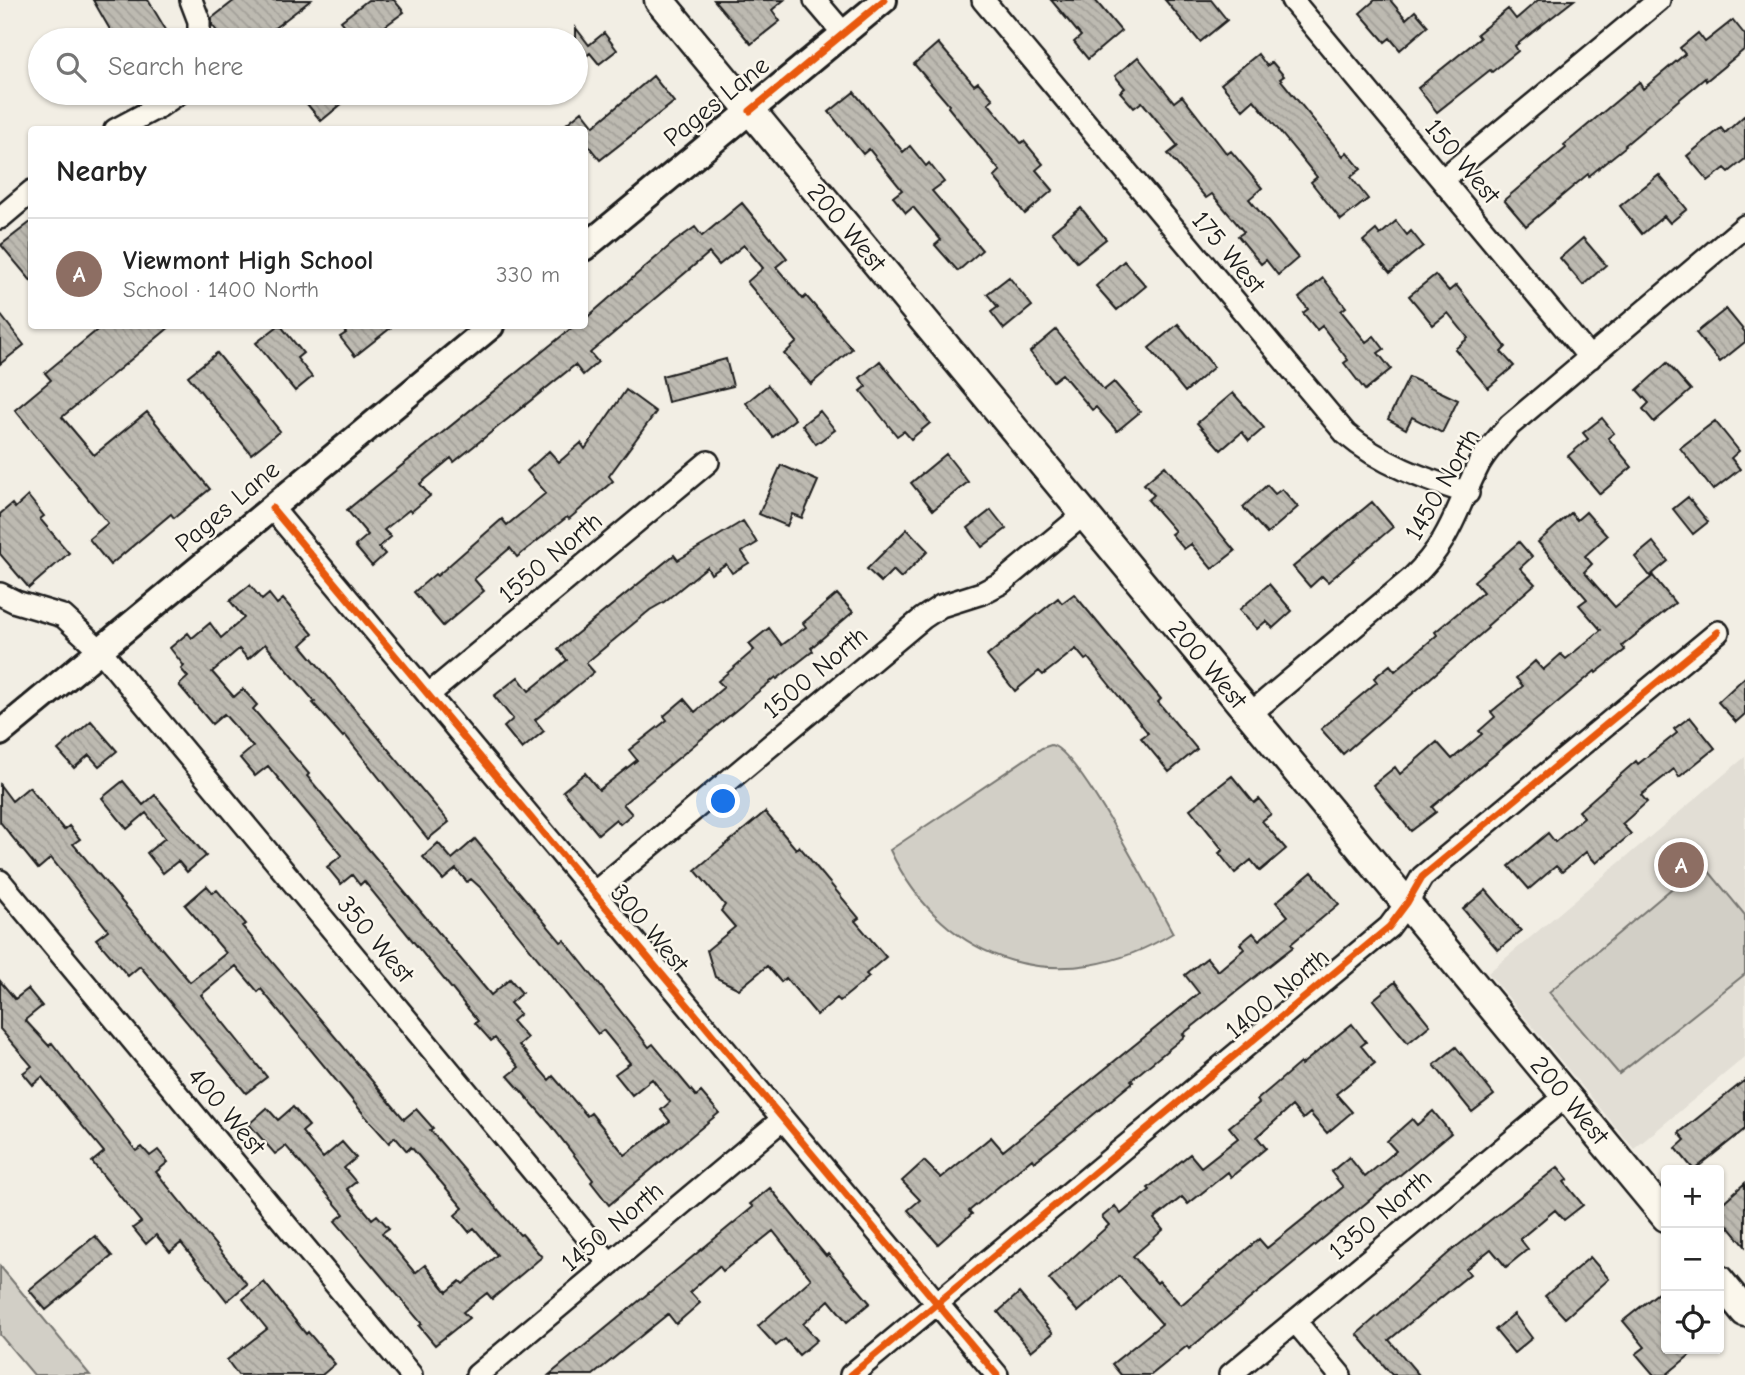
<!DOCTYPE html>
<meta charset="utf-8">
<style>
:root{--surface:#fff;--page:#f6f6f6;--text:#222;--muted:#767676;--line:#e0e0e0;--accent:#0f766e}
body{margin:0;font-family:"Comic Neue",sans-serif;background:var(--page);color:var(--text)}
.controls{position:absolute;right:21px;bottom:21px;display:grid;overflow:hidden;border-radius:7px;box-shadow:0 2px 5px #0004}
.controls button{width:63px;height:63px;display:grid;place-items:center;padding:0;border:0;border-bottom:2px solid var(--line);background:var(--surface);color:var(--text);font:35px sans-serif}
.you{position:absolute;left:724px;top:802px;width:24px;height:24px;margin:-18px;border:5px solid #fff;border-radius:50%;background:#1a73e8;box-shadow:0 0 0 10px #1a73e833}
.badge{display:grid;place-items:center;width:46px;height:46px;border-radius:50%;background:var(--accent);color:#fff;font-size:23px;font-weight:700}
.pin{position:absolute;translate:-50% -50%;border:4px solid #fff;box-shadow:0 2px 7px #0006}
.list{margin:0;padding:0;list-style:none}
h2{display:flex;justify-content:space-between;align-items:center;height:91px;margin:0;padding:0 28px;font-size:30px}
h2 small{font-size:23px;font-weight:400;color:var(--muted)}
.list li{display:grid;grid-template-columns:46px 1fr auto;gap:21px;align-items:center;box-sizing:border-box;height:112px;padding:0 28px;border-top:2px solid var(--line)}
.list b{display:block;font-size:26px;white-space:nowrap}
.list p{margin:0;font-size:23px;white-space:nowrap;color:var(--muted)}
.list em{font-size:23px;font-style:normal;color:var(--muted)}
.icon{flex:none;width:38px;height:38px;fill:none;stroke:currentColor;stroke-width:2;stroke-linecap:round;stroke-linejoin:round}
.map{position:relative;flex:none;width:1745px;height:1375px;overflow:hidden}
.search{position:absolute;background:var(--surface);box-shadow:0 2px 5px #0004;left:28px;top:28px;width:560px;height:77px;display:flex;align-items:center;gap:18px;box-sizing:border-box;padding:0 24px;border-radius:38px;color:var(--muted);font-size:26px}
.panel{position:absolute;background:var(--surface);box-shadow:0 2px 5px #0004;left:28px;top:126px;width:560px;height:203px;border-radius:7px}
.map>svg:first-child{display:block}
.built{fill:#e2ded5}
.grass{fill:#d2cfc6;stroke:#777671;stroke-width:2}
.building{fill:url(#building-back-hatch);stroke:#1c1c1c;stroke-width:2}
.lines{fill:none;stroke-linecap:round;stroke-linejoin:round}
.minor-casing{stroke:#1c1c1c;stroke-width:26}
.tertiary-casing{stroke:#1c1c1c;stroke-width:30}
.secondary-casing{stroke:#1c1c1c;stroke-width:33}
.minor{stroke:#fbf7ec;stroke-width:21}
.tertiary{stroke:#fbf7ec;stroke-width:24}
.secondary{stroke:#fbf7ec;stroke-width:28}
.cycleway-casing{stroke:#fbf7ec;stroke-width:11}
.cycleway{stroke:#e8590c;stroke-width:7}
.labels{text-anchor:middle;stroke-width:5;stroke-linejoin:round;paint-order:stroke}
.street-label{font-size:26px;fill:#1c1c1c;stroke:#fbf7ec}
</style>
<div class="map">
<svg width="1745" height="1375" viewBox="0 0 1745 1375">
<defs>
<pattern id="building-back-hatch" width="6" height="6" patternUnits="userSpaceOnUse" patternTransform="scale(1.75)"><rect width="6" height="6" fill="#bdbab1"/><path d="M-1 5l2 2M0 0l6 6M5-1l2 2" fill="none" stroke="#a29f98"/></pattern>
</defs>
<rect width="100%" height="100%" fill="#f2eee4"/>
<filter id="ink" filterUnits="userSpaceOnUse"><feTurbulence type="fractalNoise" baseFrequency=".0143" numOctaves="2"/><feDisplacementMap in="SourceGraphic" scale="14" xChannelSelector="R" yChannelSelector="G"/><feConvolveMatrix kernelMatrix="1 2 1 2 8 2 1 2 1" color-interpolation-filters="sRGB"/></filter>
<g filter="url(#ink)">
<path class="built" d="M1745,757V1057L1634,1149L1488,973Z"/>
<path class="grass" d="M1051,745C1077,748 1157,904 1173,933C1064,1000 945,967 890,850L1042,748Z
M1702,863L1745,915V974L1619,1074L1549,992Z
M0,1266L90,1375H34L0,1335Z"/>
<path class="building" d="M93,0H148L172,40H116Z
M235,0H311L259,40H224L212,25V18Z
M368,0H394L404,12L376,33L370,26L355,38L341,21Z
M714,0H784L772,10L780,21L751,44Z
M1051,0H1095L1121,31L1088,59L1074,42L1081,36Z
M1165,0H1211L1227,20L1200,42Z
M1375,0H1390L1406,19L1415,11L1428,26L1400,50L1390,38L1385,42L1360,13Z
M1538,0H1574L1515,46L1518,51L1492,72L1490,70L1437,112L1418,88L1480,38L1477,34L1508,9L1516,19Z
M1733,20L1745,35V49L1706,81L1705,78L1625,145L1626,146L1589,176L1588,174L1526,226L1504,200L1566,148L1564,145L1639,82L1643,89L1685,54L1680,48L1698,33L1705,42Z
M576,28L589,45L604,33L617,50L599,64L590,53L576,65Z
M938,43L974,85L978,82L993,99L988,103L1021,143L1024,141L1043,164L1036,170L1053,190L1025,214L994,177L1000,171L948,107L949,105L914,64Z
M1258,54L1267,66L1272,62L1284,76L1280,79L1343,156L1347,152L1361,169L1351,177L1368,199L1341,220L1311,182L1317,177L1254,100L1243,110L1221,84Z
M1138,57L1174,102L1182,96L1227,154L1231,151L1262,188L1249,199L1298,258L1278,275L1266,260L1261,264L1238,236L1244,232L1212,194L1206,198L1168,154L1178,146L1142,102L1134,108L1120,92L1125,88L1115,76Z
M653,76L674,102L600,160L584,140V130H559L582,111L594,126Z
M854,92L903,152L910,146L926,166L929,163L944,182L932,191L982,250L958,271L935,245L941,240L913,207L906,213L893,197L902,190L869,149L863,154L829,112Z
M298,93H355L321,121Z
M1745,115V159L1729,172L1725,168L1708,181L1687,156L1721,128L1725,133Z
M1659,175L1687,209L1670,223L1664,216L1642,234L1620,206Z
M742,203L787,258L776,267L803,299L806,296L852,349L811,384L784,354L797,342L747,282L763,268L744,245L719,265L709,253L590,353L598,362L583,375L575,365L454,462L451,458L420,484L430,496L411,512L409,510L384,530L391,537L379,547L385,554L372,566L355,546L368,535L347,510L574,326H584V320L674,242L695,227L702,236Z
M1081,208L1106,239L1077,262L1052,232Z
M32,221V282L1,245Z
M1396,221L1407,235L1411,231L1423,246L1390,273L1363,241L1376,230L1380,235Z
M1583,238L1606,265L1583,285L1560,258Z
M1124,261L1146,286L1117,310L1096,286Z
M1435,275L1449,291L1456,285L1506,347L1501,352L1514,366L1488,388L1455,349L1468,338L1448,313L1433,325L1409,296Z
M1009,277L1032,306L1004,329L991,312L998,307L987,294Z
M1323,278L1346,307L1341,311L1366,342L1374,336L1384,349L1378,353L1391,369L1365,390L1344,363L1348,360L1322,326L1317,330L1303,313L1308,309L1299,298Z
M1726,309L1745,332V342L1720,362L1696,333Z
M0,314L24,345L0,364Z
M1178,324L1214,367L1185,392L1149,348Z
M102,326H171L62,417L94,455L147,412L210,489L174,518L171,514L110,565L89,539L108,523L15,410L51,380L45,373Z
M278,326H281L303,353L297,358L312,377L295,391L256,343Z
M340,326H393L355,356L340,337L346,333Z
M1056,330L1104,390L1114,382L1140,412L1117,431L1096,407L1092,410L1062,374L1053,381L1030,352Z
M217,353L280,431L251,454L188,376Z
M726,359L733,386L668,402L662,376Z
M880,361L930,423L911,439L904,431L897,436L861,391L866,387L860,378Z
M1667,363L1691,390L1654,422L1643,409L1649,403L1637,390Z
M1409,377L1458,400L1442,433L1412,417L1406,429L1388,419Z
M768,385L795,419L773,437L746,403Z
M626,390L656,412L609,476L613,481L569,519L567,517L517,557L510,548L474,579L484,591L443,626L414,592L435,574L437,576L502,519L507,525L546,493L527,471L549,451L559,462L581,443L585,449Z
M1233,393L1264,428L1249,441L1242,432L1221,450L1197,423Z
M820,411L835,430L816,444L802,425Z
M1602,418L1614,433L1608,438L1632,467L1600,494L1568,456L1588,439L1583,433Z
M1715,421L1739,451L1731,458L1740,469L1713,490L1680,448Z
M946,454L968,482L933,510L911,483Z
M781,465L818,481L802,518L792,514L787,526L759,514Z
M1165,466L1235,551L1212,569L1191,544L1184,549L1171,534L1175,531L1148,500L1154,495L1144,484Z
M1267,485L1275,494L1282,489L1298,507L1267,534L1243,507Z
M28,496L44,516L40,519L69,553L29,588L0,554V514L12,504L15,508Z
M1688,497L1708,522L1693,534L1673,509Z
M1372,502L1393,527L1328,582L1322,576L1310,587L1293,567Z
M991,510L1006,529L982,547L968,528Z
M1586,512L1607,536L1585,556L1592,564L1584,572L1615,607L1653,576L1675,603L1622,646L1625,650L1596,673L1595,671L1432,807L1436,812L1411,831L1373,785L1395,767L1400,774L1437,742L1452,759L1482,734L1479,731L1495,717L1491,712L1523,686L1516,678L1535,661L1543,670L1561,654L1566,659L1601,630L1579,605L1587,599L1538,542L1571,513L1577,520Z
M743,521L757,543L742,552L749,563L732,573L726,564L711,574L707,567L664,602L650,610L586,663L594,672L535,720L544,731L522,749L504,727L513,719L494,696L518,677L529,691L567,660L558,649L674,555L678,560Z
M907,529L928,551L901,578L893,570L881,582L867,569Z
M1519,542L1532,557L1520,568L1535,584L1487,626L1488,628L1343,754L1321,729L1377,682L1374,678L1390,665L1395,671L1437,635L1435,632L1483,592L1474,581Z
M1653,542L1668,561L1650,576L1635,557Z
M1269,584L1292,611L1273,628L1266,621L1257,629L1239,610Z
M250,585L262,600L269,594L277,604L283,599L313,634L301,645L449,822L428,839L345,735L343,737L313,703L315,702L265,644L248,659L239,649L212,672L234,697L243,689L257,705L253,709L309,774L307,776L491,995L510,979L522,993L510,1003L520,1014L512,1021L527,1038L519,1045L549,1080L553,1076L587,1116L591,1113L625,1155L670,1121L661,1110L670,1102L652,1079L632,1095L615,1074L630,1063L603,1030L598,1034L482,889L471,879L467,882L456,869L443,880L423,857L438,843L452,859L475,839L561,942L564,940L649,1047L653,1044L696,1096L701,1092L719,1113L609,1205L591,1182L593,1180L550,1124L508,1076L519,1067L495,1038L491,1041L475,1023L478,1021L364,881L360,885L352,875L341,884L327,867L342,855L268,766L255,776L240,758L253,747L224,714L212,724L179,685L188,677L181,669L184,666L170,648L188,633L192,638L210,623L221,638L244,618L230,601Z
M837,594L853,612L811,648L813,651L777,679L776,677L623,804L632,814L620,824L616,819L598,834L563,791L585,773L599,790L637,760L629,750L667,720L664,716L684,699L695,712L724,687L718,681L754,650L749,644L769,628L782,645L806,627L803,623Z
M1074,594L1161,699L1158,702L1197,749L1169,772L1141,738L1148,733L1088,658L1085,660L1076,649L1043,675L1039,671L1015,691L987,656L1058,598L1062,603Z
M1745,677V714L1736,722L1718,702Z
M1690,717L1715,748L1679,777L1674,769L1641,795L1647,802L1622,824L1631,834L1596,863L1586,852L1562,872L1556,866L1529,889L1509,866L1548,833L1555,842L1584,817L1579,811L1636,761L1638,764L1677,733L1674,729Z
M91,721L117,751L99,766L89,755L74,768L58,750Z
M1232,776L1254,803L1259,799L1271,814L1262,821L1286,849L1260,871L1251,860L1235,873L1219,853L1223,850L1190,809Z
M123,781L143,805L155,795L206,856L187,872L178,861L163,873L147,853L165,838L146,813L127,829L102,798Z
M0,785L12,801L29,787L64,830L69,826L80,839L73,844L190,982L226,953L185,905L207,886L213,893L217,890L246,924L242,926L404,1119L416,1109L433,1128L430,1130L520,1235L522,1234L542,1257L492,1299L487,1293L463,1312L469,1318L435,1345L419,1326L422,1324L335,1221L344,1214L286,1146L275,1154L249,1124L267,1108L278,1120L293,1107L309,1126L302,1132L323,1158L342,1142L356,1158L344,1168L356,1182L347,1189L372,1219L377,1215L389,1228L382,1233L415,1273L425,1265L447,1292L460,1281L463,1284L497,1255L474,1228L469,1232L455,1215L463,1208L411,1147L407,1151L395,1137L389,1143L366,1117L261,989L258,992L236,966L201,995L267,1077L246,1093L140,966L128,976L96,939L108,930L51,858L38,869L0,822Z
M765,812L796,849L799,846L859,918L855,921L886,957L866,974L869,977L840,1001L837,998L817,1015L786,978L781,982L767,966L739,989L715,977L707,950L735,927L721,911L725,905L695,870Z
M1312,872L1339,904L1291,944L1293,947L1183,1034L1185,1036L1131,1080L1133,1082L1076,1129L1034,1162L1032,1159L969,1211L972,1214L938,1244L908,1210L920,1200L902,1181L924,1161L941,1178L991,1137L1003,1151L1199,993L1185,975L1207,958L1218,971L1244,949L1240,944L1253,933L1259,940L1288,916L1276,902Z
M1486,890L1521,931L1498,950L1463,909Z
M0,981L15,999L28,989L42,1006L25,1020L49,1046L52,1043L136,1151L142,1147L150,1156L158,1150L168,1162L156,1172L247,1284L227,1301L181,1243L170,1252L156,1235L146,1244L133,1228L141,1222L92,1162L104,1152L42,1077L33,1085L23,1073L32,1066L0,1029Z
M1395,982L1430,1025L1408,1043L1373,1000Z
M1352,1024L1366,1042L1361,1046L1375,1063L1336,1094L1352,1112L1327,1133L1310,1113L1303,1119L1292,1106L1257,1137L1266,1148L1231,1177L1228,1172L1188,1204L1182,1197L1154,1219L1163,1230L1133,1256L1157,1283L1159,1281L1181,1305L1259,1239L1267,1248L1343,1187L1331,1172L1349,1157L1365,1177L1396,1151L1387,1141L1412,1119L1417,1125L1433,1111L1451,1133L1189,1349L1187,1346L1151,1375H1121L1112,1364L1162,1324L1119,1276L1078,1312L1049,1279L1109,1225L1102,1217L1115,1206L1121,1214L1150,1190L1148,1188L1190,1154L1201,1167L1238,1138L1229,1127L1259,1103L1257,1100L1300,1063L1301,1065Z
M1456,1047L1494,1095L1472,1112L1434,1065Z
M1745,1080V1129L1694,1170L1676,1148L1685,1140L1679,1133Z
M1558,1167L1568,1179L1564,1182L1583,1205L1564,1220L1555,1210L1520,1239L1528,1249L1506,1267L1491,1249L1466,1269L1470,1274L1389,1340L1419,1375H1392L1357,1334L1451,1251Z
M1745,1183V1246L1719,1215V1206Z
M770,1188L826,1256L828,1254L870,1303L847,1322L829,1300L803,1324L817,1340L799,1355L785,1339L776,1346L758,1326L811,1279L773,1231L723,1271L719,1266L690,1292L700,1303L676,1324L668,1314L593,1375H549L753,1207L750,1204Z
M95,1236L112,1256L46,1310L29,1290Z
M1590,1257L1609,1279L1565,1318L1545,1296Z
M264,1282L306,1334L308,1332L335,1364L322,1375H238L227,1360L267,1329L243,1299Z
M1019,1293L1053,1333L1031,1351L998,1312Z
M1658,1293L1666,1303V1349H1697L1666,1375H1654L1636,1354L1645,1347L1623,1321Z
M1514,1314L1532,1338L1514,1353L1495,1330Z"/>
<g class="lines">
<defs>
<path id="minor" d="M191,0L199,21V40
M815,0L844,34
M983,0L1346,434C1381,464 1424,479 1468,493
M1292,0L1590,358
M115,130L160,106L179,93
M1442,180L1659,0
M0,218L32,191
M272,508L997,1375
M0,594L16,602L63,616L100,650L610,1264
M428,695L708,462
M1250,714L1412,578C1451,541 1456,509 1479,464C1487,450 1499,437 1510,425L1745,226
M0,881L411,1375
M594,893L923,618L941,606L982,593L1001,583L1084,514
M1295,1321L1340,1375
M477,1375L783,1119
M851,1375L1389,927L1407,903L1422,877L1718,632
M1230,1375L1566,1096"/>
<path id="tertiary" d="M584,248L884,0
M0,733L491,326"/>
<path id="secondary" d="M659,0L1666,1217
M1719,1280L1745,1312"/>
</defs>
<use href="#minor" class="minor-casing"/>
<use href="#tertiary" class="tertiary-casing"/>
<use href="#secondary" class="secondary-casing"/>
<use href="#minor" class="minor"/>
<use href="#tertiary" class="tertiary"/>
<use href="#secondary" class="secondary"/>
<defs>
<path id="cycleway" d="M750,111L884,0
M272,508L997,1375
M851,1375L1389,927L1407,903L1422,877L1718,632"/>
</defs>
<use href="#cycleway" class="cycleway-casing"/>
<use href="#cycleway" class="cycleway"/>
</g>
</g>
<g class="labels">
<g class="street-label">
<text transform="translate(716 101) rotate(-39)" y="9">Pages Lane</text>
<text transform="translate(1463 161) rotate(50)" y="9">150 West</text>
<text transform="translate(847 227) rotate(50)" y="9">200 West</text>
<text transform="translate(1229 252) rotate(50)" y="9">175 West</text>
<text transform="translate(1442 484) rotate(-60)" y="9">1450 North</text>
<text transform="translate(227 506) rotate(-40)" y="9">Pages Lane</text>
<text transform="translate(550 557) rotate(-40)" y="9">1550 North</text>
<text transform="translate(1208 664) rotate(50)" y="9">200 West</text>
<text transform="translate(815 672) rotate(-40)" y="9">1500 North</text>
<text transform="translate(650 928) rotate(50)" y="9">300 West</text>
<text transform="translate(376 939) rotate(50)" y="9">350 West</text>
<text transform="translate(1277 993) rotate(-40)" y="9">1400 North</text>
<text transform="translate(1570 1100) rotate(50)" y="9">200 West</text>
<text transform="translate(227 1111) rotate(50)" y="9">400 West</text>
<text transform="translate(1380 1214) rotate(-40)" y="9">1350 North</text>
<text transform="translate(612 1226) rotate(-40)" y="9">1450 North</text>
</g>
</g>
</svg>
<div class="controls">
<button>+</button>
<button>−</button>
<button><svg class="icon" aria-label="locate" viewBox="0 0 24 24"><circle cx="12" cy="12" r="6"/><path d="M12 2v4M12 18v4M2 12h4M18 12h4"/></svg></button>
</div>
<div class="you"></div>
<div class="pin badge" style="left:1681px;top:865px;background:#8d6e63">A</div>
<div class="search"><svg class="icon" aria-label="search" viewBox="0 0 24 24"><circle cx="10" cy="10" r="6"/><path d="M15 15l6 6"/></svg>Search here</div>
<section class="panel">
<h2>Nearby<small></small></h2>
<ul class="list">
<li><span class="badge" style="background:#8d6e63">A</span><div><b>Viewmont High School</b><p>School · 1400 North</p></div><em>330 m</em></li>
</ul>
</section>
</div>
